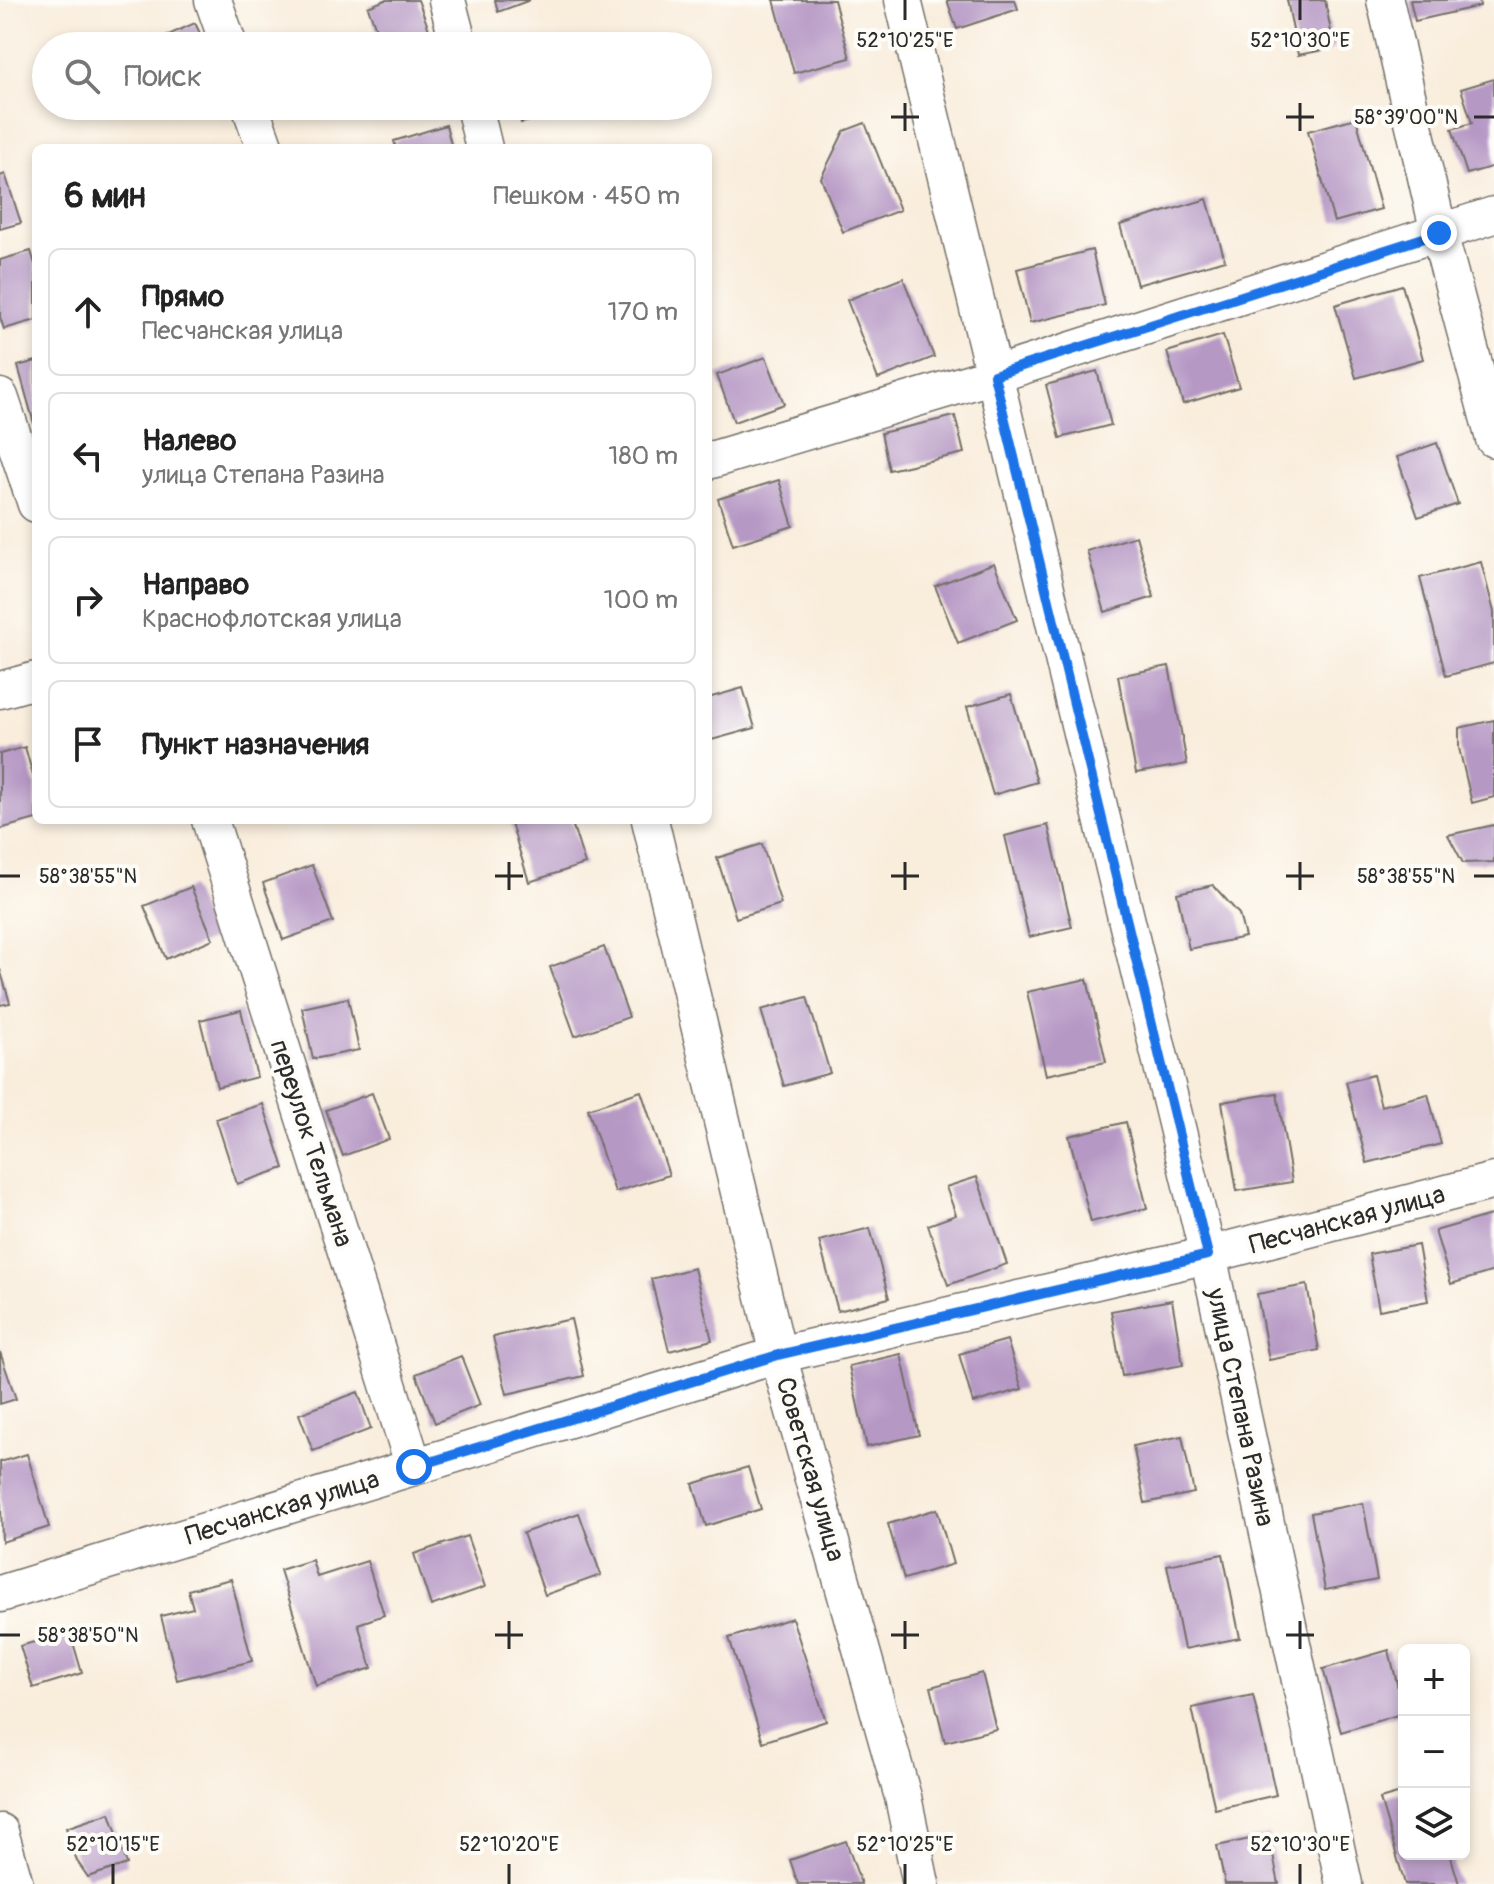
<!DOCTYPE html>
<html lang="ru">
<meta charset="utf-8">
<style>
:root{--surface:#fff;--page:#f2f2f2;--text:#222;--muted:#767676;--line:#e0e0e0}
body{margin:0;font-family:Pangolin,sans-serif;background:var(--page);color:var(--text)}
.controls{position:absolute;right:24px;bottom:24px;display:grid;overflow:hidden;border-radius:12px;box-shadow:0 4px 12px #0003}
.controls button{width:72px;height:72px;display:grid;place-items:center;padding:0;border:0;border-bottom:2px solid var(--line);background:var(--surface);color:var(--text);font:40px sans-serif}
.stop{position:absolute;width:24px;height:24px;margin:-18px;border:6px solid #1a73e8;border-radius:50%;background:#fff}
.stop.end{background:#1a73e8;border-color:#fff;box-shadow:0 2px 8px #0008}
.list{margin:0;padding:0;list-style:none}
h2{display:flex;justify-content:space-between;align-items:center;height:104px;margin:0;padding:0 32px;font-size:34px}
h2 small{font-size:26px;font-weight:400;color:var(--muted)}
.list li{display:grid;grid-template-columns:52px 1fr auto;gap:24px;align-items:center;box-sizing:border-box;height:128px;margin:0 16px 16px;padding:0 16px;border:2px solid var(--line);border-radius:12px}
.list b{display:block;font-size:30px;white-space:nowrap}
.list p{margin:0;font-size:26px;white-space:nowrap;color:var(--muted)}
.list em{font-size:26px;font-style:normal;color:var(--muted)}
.icon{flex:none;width:44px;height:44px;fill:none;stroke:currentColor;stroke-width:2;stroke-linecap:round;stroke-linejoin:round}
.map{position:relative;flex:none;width:1494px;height:1884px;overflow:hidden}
.search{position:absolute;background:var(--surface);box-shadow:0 4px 12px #0003;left:32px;top:32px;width:680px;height:88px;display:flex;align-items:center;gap:20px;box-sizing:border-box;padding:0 28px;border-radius:44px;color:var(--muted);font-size:30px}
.panel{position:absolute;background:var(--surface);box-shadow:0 4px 12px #0003;left:32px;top:144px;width:680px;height:680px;border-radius:12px}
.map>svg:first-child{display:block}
.building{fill:#b698c5}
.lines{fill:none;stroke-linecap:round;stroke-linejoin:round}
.minor-casing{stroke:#736f69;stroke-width:39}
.minor{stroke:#fff;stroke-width:36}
.route{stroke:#1a73e8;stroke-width:10}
.ticks{fill:none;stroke:#2b2b2b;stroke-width:3}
.labels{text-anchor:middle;stroke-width:8;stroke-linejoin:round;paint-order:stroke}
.street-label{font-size:26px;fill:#2b2b2b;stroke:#fdfcf7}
.ticks-label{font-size:20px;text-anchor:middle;fill:#2b2b2b;stroke:#fdfcf7;stroke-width:8;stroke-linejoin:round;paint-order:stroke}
</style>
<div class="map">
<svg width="1494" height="1884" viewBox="0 0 1494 1884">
<rect width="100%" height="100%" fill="#fdfcf7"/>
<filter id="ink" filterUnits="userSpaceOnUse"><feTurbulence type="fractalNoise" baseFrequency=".0125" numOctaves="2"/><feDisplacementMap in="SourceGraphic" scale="16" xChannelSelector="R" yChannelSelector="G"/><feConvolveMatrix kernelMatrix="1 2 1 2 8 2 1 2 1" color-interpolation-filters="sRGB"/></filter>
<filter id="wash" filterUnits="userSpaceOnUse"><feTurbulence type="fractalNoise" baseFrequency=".006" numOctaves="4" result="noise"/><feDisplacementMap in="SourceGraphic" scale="32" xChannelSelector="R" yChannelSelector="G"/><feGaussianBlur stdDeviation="1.8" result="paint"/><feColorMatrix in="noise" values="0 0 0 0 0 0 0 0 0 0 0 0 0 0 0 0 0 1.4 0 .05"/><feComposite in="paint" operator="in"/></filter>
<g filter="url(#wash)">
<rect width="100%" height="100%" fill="#f9eddc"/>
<g id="blocks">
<path class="building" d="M385,0H418L435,46H382L368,7Z
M495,0H530L498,12Z
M774,0H834L850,58L794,73Z
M947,0H1015L1018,9L957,29Z
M1287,0H1325L1334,48L1298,55Z
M1410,0H1479L1480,6L1415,21Z
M195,23L206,46H158L155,41Z
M1494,79V166L1467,174L1452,129L1472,123L1461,89Z
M517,106H570L572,111L521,123Z
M1356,118L1381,209L1334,222L1308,131Z
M865,123L900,210L843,232L821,178L844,131Z
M446,125L452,148H396L394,141Z
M5,174L21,223L0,229V176Z
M1207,199L1225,260L1137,285L1120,225Z
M1092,250L1105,305L1030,323L1017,269Z
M31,251L36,268V320L4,329L0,317V260Z
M903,278L934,357L878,379L847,300Z
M1402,285L1423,359L1356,378L1335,305Z
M1223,335L1239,387L1183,404L1167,352Z
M766,357L784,404L734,422L717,375Z
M36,361V426L35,427L18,366Z
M1097,371L1111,425L1060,438L1046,385Z
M955,416L964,453L889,470L881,433Z
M1437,443L1458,504L1418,517L1397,457Z
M779,480L793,526L733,545L718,499Z
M1136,536L1154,597L1105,612L1087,551Z
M1481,562L1494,612V663L1446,676L1420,578Z
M994,563L1017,620L958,643L935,586Z
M1169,666L1187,764L1136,773L1118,676Z
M743,688L755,728L708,741V698Z
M1011,694L1037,782L993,795L967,707Z
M1494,720V797L1472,803L1459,748V728Z
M25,747L36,786V819L0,829V754Z
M510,820H571L585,864L529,882Z
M1048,825L1072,927L1029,937L1005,836Z
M1494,825V862L1463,863L1448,835Z
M762,844L781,904L736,918L717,858Z
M312,865L333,922L283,940L263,883Z
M1213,885L1239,914L1245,937L1189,949L1177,893Z
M191,887L213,939L166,959L144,906Z
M604,947L629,1017L575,1036L550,967Z
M0,969L10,1003L0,1005Z
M1087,979L1106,1062L1046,1075L1027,992Z
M807,997L830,1073L784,1086L761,1010Z
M348,998L359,1050L313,1059L302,1008Z
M241,1010L257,1077L217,1087L200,1020Z
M1373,1075L1381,1106L1428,1094L1441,1144L1367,1163L1346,1082Z
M641,1091L669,1175L615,1192L588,1109Z
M372,1093L389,1139L343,1156L326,1110Z
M1277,1093L1292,1182L1237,1191L1222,1102Z
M263,1104L284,1168L237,1184L216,1119Z
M1126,1122L1147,1208L1091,1222L1069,1136Z
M977,1177L1007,1264L948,1285L928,1225L956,1215L946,1187Z
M1494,1214V1271L1451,1284L1435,1231Z
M870,1228L889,1298L838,1311L819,1241Z
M1418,1245L1428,1301L1379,1310L1369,1254Z
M694,1268L712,1340L669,1351L651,1279Z
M1307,1285L1319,1350L1269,1360L1257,1294Z
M1172,1300L1183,1365L1122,1376L1111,1311Z
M571,1319L584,1376L507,1394L493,1337Z
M1007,1340L1022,1389L973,1403L959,1354Z
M0,1352L16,1399L0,1404Z
M901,1354L919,1435L867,1447L849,1366Z
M461,1356L480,1405L435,1423L416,1374Z
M358,1392L371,1429L313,1451L299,1414Z
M1182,1436L1194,1493L1145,1503L1133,1446Z
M27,1454L49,1527L2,1542L0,1462Z
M748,1467L761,1509L706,1526L693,1484Z
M1363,1503L1377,1580L1325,1590L1311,1513Z
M937,1509L953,1564L904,1579L888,1524Z
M579,1513L601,1575L545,1595L523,1533Z
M467,1536L485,1587L431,1606L414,1554Z
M1223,1554L1240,1638L1184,1649L1167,1565Z
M312,1560L317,1577L367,1561L384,1615L358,1624L372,1668L316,1686L280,1570Z
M231,1579L252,1661L177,1680L161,1616L193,1608L188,1590Z
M792,1618L826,1721L763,1742L729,1638Z
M70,1632L82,1673L33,1688L20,1646Z
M1389,1650L1404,1713L1341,1732L1323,1669Z
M982,1673L996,1729L945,1742L931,1687Z
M1253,1695L1276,1795L1215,1809L1192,1708Z
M1404,1792V1854H1450L1459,1884H1405L1380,1799Z
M110,1813L127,1864L88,1877L77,1861L66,1828Z
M1269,1835L1279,1884H1225L1217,1846Z
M846,1841L861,1884H798L790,1860Z"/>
</g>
</g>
<g filter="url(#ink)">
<use href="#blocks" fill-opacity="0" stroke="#736f69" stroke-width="2"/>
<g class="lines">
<defs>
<path id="minor" d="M213,0L229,46
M447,0L459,46
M903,0L1208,1255L1344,1884
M1385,0L1439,233L1494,439
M250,106L265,148
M474,106L484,148
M0,397L36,504
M708,461L994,375L1494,215
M0,690L36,680
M210,820L414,1467
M650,820L778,1355L903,1797L921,1884
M0,1594L778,1355L1208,1255L1494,1181
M0,1832L15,1884"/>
</defs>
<use href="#minor" class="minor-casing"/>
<use href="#minor" class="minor"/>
</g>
</g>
<g class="lines" filter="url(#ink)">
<path class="route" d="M414,1467L778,1355L1208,1255L994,375L1439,233"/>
</g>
<path class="ticks" d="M905,0V20M1300,0V20M905,103V131M1300,103V131M891,117H919M1286,117H1314M1474,117H1494M509,862V890M905,862V890M1300,862V890M0,876H20M495,876H523M891,876H919M1286,876H1314M1474,876H1494M509,1621V1649M905,1621V1649M1300,1621V1649M0,1635H20M495,1635H523M891,1635H919M1286,1635H1314M113,1864V1884M509,1864V1884M905,1864V1884M1300,1864V1884"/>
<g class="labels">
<g class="street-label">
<text transform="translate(312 1143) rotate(72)" y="9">переулок Тельмана</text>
<text transform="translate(1347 1219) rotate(-15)" y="9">Песчанская улица</text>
<text transform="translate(1241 1407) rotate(78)" y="9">улица Степана Разина</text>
<text transform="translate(811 1469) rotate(74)" y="9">Советская улица</text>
<text transform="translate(282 1507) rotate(-17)" y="9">Песчанская улица</text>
</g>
</g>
<g class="ticks-label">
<text x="905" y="47">52°10'25"E</text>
<text x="1300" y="47">52°10'30"E</text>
<text x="1406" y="124">58°39'00"N</text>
<text x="88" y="883">58°38'55"N</text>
<text x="1406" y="883">58°38'55"N</text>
<text x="88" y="1642">58°38'50"N</text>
<text x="113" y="1851">52°10'15"E</text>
<text x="509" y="1851">52°10'20"E</text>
<text x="905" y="1851">52°10'25"E</text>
<text x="1300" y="1851">52°10'30"E</text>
</g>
</svg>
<div class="controls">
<button>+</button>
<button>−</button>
<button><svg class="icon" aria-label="layers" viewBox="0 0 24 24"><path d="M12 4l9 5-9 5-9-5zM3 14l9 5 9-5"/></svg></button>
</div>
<div class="stop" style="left:414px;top:1467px"></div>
<div class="stop end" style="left:1439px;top:233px"></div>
<div class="search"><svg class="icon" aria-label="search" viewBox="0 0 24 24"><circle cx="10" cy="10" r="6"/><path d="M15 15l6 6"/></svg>Поиск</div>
<section class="panel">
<h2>6 мин<small>Пешком · 450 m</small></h2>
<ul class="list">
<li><svg class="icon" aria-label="ahead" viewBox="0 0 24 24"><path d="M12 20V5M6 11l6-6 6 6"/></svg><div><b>Прямо</b><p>Песчанская улица</p></div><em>170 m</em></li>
<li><svg class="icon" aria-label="left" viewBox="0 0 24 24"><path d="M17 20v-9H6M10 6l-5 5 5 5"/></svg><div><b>Налево</b><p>улица Степана Разина</p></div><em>180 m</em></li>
<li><svg class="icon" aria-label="right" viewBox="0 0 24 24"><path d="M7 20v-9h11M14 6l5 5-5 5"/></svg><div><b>Направо</b><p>Краснофлотская улица</p></div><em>100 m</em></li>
<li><svg class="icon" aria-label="arrive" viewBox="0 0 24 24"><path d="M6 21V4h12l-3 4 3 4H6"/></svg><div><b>Пункт назначения</b></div></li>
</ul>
</section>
</div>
